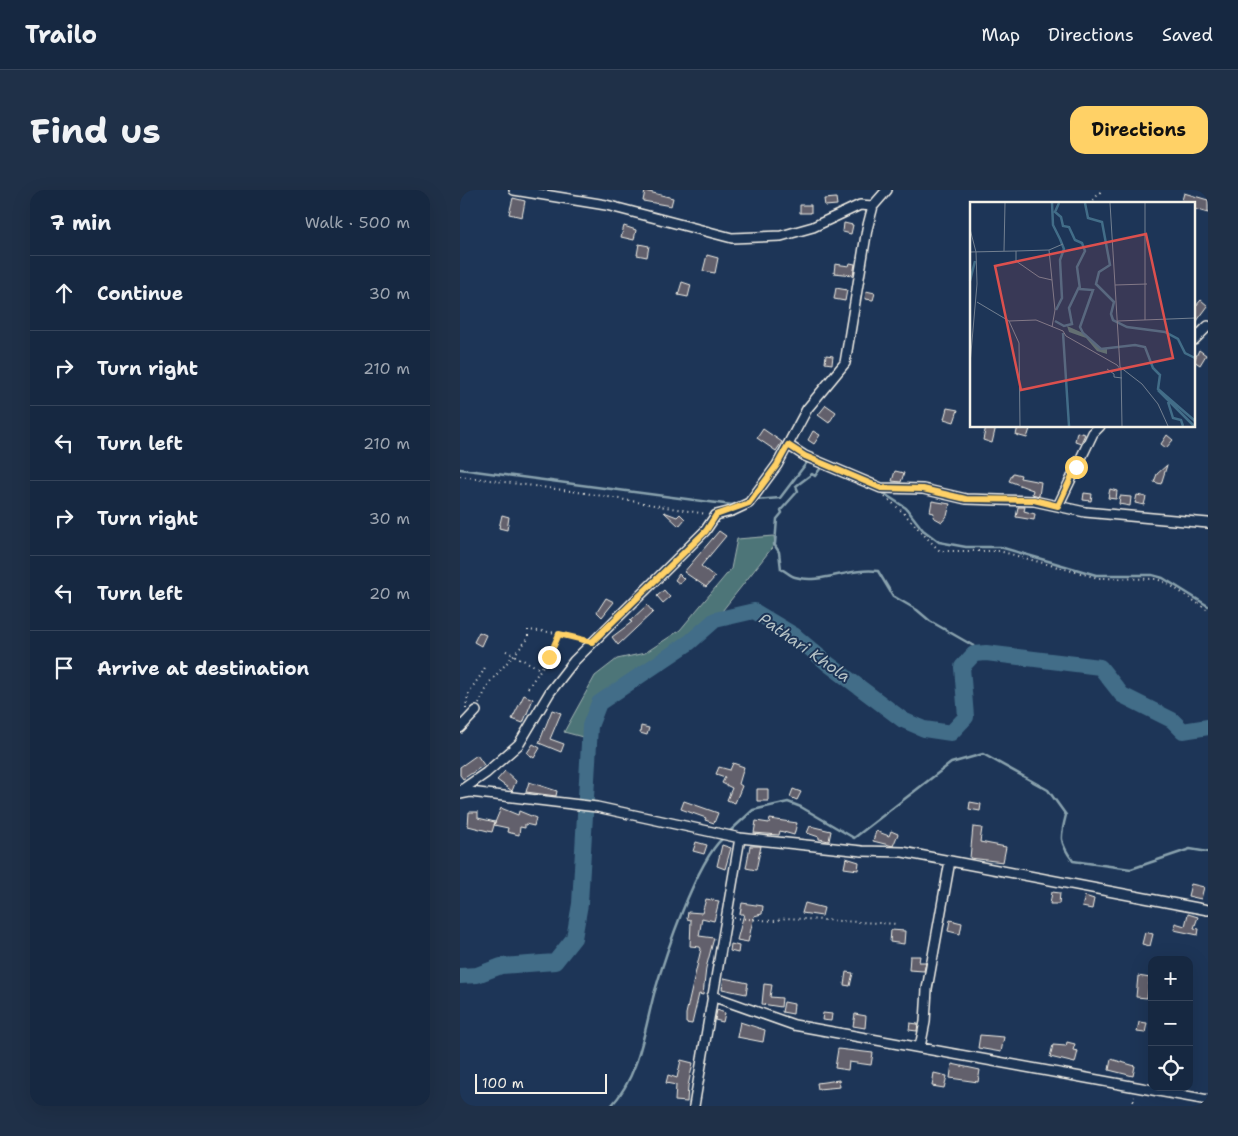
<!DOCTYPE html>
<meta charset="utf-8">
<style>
:root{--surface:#162841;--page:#1f3048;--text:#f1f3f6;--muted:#9ea6b1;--line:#35445a;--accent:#ffd166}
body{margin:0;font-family:"Shantell Sans",sans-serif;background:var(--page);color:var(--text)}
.controls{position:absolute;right:15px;bottom:15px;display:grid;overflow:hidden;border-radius:10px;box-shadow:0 5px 20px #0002}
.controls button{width:45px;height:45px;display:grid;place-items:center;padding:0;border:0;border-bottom:1px solid var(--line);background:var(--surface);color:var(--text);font:25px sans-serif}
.scale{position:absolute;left:15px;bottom:12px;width:132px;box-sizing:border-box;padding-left:5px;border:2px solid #f4f1e8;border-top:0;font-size:14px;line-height:18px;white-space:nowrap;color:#f4f1e8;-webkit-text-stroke:4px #1d3557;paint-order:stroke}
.stop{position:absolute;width:15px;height:15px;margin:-11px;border:4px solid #ffd166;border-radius:50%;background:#fff}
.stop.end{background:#ffd166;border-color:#fff;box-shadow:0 1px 5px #0008}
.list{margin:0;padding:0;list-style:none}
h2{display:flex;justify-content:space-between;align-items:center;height:65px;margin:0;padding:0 20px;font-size:21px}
h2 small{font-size:16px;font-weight:400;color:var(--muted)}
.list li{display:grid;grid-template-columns:32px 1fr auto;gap:15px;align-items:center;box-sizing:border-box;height:75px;padding:0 20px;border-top:1px solid var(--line)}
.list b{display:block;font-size:19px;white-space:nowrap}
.list em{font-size:16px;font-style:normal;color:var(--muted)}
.icon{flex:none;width:28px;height:28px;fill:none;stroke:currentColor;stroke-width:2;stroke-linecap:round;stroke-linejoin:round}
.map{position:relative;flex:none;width:748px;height:916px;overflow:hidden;border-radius:15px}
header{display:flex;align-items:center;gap:30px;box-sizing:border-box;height:70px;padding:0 25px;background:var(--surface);border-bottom:1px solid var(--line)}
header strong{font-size:24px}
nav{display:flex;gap:28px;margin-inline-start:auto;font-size:18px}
.intro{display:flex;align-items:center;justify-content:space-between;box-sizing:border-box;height:120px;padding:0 30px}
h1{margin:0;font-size:35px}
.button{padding:12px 22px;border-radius:15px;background:var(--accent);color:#111;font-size:18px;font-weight:700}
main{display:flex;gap:30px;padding:0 30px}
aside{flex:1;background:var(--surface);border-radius:15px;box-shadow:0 5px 20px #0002}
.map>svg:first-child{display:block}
.green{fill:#4e7578;stroke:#a1b3b0}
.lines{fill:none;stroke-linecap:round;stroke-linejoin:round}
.stream{stroke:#89a2ae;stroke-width:2.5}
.river{stroke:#426d88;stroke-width:16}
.building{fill:#62606c;stroke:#f4f1e8}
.minor-casing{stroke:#f4f1e8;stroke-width:12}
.path{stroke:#f4f1e8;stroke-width:2;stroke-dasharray:1 4;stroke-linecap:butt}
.minor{stroke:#1d3557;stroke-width:9}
.route{stroke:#ffd166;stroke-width:6}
.labels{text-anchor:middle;stroke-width:4;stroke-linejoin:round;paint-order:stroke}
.water-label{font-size:16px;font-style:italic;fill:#b6c3c6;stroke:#1d3557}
.inset-river{fill:none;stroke:#426d88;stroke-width:2.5}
.inset-road{fill:none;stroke:#738091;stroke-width:1}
.view{fill:#dc504e;fill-opacity:0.15;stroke:#dc504e;stroke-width:2.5}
.inset-edge{fill:none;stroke:#f4f1e8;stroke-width:2.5}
</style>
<header>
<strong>Trailo</strong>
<nav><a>Map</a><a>Directions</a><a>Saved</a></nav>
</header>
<div class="intro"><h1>Find us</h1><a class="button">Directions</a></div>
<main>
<aside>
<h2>7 min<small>Walk · 500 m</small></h2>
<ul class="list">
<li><svg class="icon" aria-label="ahead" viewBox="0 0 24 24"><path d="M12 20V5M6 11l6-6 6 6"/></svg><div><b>Continue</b></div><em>30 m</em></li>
<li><svg class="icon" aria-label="right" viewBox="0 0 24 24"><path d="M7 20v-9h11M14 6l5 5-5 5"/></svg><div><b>Turn right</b></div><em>210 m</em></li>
<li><svg class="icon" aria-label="left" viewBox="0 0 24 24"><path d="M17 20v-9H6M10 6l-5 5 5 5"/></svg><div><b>Turn left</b></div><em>210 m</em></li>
<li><svg class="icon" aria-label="right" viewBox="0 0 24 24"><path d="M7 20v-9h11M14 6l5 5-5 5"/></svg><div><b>Turn right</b></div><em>30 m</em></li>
<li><svg class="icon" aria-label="left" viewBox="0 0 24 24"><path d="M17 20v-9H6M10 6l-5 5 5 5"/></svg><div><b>Turn left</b></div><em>20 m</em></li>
<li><svg class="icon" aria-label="arrive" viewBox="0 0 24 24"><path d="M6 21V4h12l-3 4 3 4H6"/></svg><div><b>Arrive at destination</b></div></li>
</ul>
</aside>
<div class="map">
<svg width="748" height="916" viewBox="0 0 748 916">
<rect width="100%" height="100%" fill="#1d3557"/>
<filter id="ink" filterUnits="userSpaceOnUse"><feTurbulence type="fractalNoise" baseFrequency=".02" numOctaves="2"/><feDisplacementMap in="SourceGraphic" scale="10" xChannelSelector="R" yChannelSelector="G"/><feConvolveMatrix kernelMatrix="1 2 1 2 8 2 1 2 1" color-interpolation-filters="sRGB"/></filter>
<g filter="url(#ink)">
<path class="green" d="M314,346L315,354L255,430L230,452L139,513L130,536V549L104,542L135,486L157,469L185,463L220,440L271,379L277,349Z"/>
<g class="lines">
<path class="stream" d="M0,279L272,315L281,312
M420,301L446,318L463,340L479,352L506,357H540L636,385H692L703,388L748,416
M296,310L320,308L348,271
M314,354L319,362L321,379C326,381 330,386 335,387C360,395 390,377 418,381L433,406L457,420L470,431L526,463
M315,354L317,329L322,323L321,320L338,301L336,296L352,284L355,286L362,276
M269,642L293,620L328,612L341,617L394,648L491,573L523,564L588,600L606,625C600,648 599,652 613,671L671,679L730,659L748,662
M151,916C179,886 184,842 194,804C205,766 236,672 263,648"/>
<path class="river" d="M0,786L17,785L41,776L95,772L114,748L120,714L130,536L139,513L230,452L255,430L294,421L334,445L367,473L443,530L464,539L491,543L506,527L502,477L514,464L526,463L640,477L662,505L712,530L723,541L748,537"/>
</g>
<path class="building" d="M185,1L213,8L211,16L183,11Z
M724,3L748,10V23L734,19V14H721Z
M53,8L65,11L62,27L49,24Z
M376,8L377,15L365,16L364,9Z
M340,15H351V23H340Z
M384,33L393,35L391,44L383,42Z
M164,36L176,40L174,50L161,47Z
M179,54L189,56L187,67L177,65Z
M247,65L258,68L255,83L243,81Z
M390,73L395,74L393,85L374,83L375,74L389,76Z
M222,92L231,95L228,107L218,105Z
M376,98L387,100L385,111L374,109Z
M406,101L415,103L413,110L405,109Z
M741,110L748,116L734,135V118Z
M739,160L746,165L740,175L734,171Z
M366,165L373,166L372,174L365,173Z
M366,215L376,222L369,233L358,225Z
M487,218L498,220L494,232L484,229Z
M526,236H536L532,253L523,250Z
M558,236L570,239L567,248L556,245Z
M303,239L322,252L316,261L297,248Z
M353,241L360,245L354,254L348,250Z
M617,242L625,244L621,253L615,251Z
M707,245L713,250L706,258L701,254Z
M707,275L701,294L694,292L697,284Z
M435,281L444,283L441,292L432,291Z
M553,283L561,285L560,288L581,292L579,306L572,304L573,300L570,299L549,291Z
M650,299L657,301L656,309L648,308Z
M624,303L632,304L631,311L623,310Z
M677,305L686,307L684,315L675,313Z
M660,306L671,307L670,316L659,314Z
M472,311L490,314L487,326L482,332L473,327L474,323L470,322Z
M558,317H565L564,321L575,324L574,330L556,327Z
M204,322L217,327L220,324L225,329L219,336Z
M42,325L49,327L47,340L39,338Z
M259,341L266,346L241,376L255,387L246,397L224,382Z
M219,384L224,389L220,394L215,390Z
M204,400L210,407L203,413L197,406Z
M146,408L154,412L142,427L137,422Z
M187,415L193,422L158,455L152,447L172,432L170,431Z
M19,442L26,445L21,456L14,452Z
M64,505L73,509L63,533L52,529Z
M92,520L101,523L90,549L104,554L101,562L79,553Z
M181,536L189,538L187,545L180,543Z
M73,554L80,558L74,568L67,563Z
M17,565L24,575L3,589L0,585V577Z
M273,573L284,577L279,594L282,596L275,613L267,610L272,598L262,593L265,587L256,584L259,577L270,580Z
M45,581L56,591L52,601L37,590Z
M69,592L97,601L96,606L66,602Z
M297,599H308V611H297Z
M333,599L341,602L337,610L330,607Z
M224,611L258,623L254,633L245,630L246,628L221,619Z
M510,612L521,614L520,621L509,619Z
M41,618L58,625L59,621L76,628L74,636L65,634V638L60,637L59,645L47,642L48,638L34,635Z
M9,622H18V628L35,632L32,642L8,636Z
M310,629L337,633L334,645L320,641L319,645L294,643L296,631L309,633Z
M350,636L371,641L369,651L359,649V647L347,643Z
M513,637L522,638L520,652L546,657L543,672L510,668Z
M416,641L429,646L431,641L438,644L433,656L413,651Z
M236,652L247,655L244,664L233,661Z
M262,655L271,658L265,679L257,676Z
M290,656H301L296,680L286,678Z
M386,668L399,672L398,680L384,678Z
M731,694L744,697L741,709L728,706Z
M592,702L600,703L599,714H590Z
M625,706L634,709L632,719L622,717Z
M246,709L259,711L254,731L242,728L239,746L254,748L246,778L243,805L239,804L232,834L226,833V824L241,759L240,757L230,756L231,730L227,729L228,722L242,723Z
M282,713L303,716L302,724L294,726L288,752L277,750L284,724H280Z
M345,713L364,718L362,726L342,723Z
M728,724L738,727L734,738L739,739L738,745L714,740L715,733L725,736Z
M490,730L502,733L500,744L488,741Z
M431,740L445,741L444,754L430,752Z
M685,742L693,744L690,756L682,754Z
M271,754L279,756L278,763L270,761Z
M450,766H460L459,772H466L464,781L449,780Z
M386,782L393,783L390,796L384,795Z
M678,786L690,788L687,808L676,807Z
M264,788L288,793L286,804L262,799Z
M304,794L312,795L310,807L322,808L321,817L302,814Z
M324,812L334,814L333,824L322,822Z
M257,820L265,823L263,832L255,830Z
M363,823L372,824L371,831L362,830Z
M395,824L406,826L405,838L393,836Z
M280,832L305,840L303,852L277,847Z
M679,832L687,833L685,843L677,842Z
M450,833L458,834L457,841L449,840Z
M520,845L544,847L541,862L518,858Z
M607,852L615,854L613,860L618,861L615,873L590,867L593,855L606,856Z
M378,859L413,863L411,875L389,872L388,880L375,878Z
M651,869L675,876L673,886L649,880Z
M221,870L233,873L228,896L227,912L215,911L216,895L206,893L208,885L217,888Z
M492,874L520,880L518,892L490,888Z
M474,883L487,886L484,898L472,896Z
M379,890L380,897L358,899L357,893Z"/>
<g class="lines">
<defs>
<path id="minor" d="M54,0L146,15L272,48L321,46L353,37L400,15L413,16
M734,150L748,136
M328,255L345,266L421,298L463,299L506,309L574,311L625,322L748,333
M598,316L633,243L640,236
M0,538L16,521
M0,601L26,583L59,554L90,502L114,471L245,341L256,325L272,321L289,313L317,275L347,219L385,173L407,39L413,16L427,0
M0,604L10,602L137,617L280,648L402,661L443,662L748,720
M252,806L334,835L748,910
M460,857L465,832L467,799L490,671
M234,916L280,648"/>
</defs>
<use href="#minor" class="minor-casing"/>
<path class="path" d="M630,14L642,0
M0,286L125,303L246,324
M425,307C446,323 461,343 480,361H539L638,388L697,389L710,395L748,420
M46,461L80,479
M68,498L89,467L99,443
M19,514L29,493L68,449V440L99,443L124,450
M6,519C7,496 19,493 26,475
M274,728L314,731L326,728L437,734
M673,916L674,906"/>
<use href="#minor" class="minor"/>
</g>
</g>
<g class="lines" filter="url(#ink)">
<path class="route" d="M89,467L99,444L132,452L246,341L256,325L289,313L317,275L328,255L345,266L421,298L463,299L506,309L574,310L598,316L616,277"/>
</g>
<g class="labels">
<g class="water-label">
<text transform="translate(345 457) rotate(35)" y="6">Pathari Khola</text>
</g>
</g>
<g transform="translate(510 12)">
<rect width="225" height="225" fill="#1d3557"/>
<path d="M97,124L113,131L131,147H137V152L127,149L116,136L99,130Z" fill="#4e7578"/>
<path class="inset-river" d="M82,1L83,23L90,37M89,1L85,10L91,15L93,24L99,25L105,38L112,41L115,49L107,65L110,87L123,88L110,125L113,131L131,147L165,143L175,145L183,166L190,173L188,187L225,219M115,1L118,16L132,20L140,63L129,70L126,82L144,100L141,112L143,118L157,125L195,130L208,137L215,151L225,156M0,79L5,59M86,108L92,96L90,58L94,47L90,37M85,119L94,124L102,122L99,106L109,85M93,131L99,224M188,188L224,224M198,200L203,216L211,218L213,224"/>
<path class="inset-road" d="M140,1L150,165L172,182L188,202L198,224M175,1V118M0,27L6,50L7,82L0,162M79,48L93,42M34,49L35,1M46,49L79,48L85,108L82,125M0,50L46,49V59L69,75L82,78M145,83L177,82M7,100L39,119L66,118L93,129L96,134L147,163L151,168L152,224M39,119L49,141L50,224M148,119L225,116M137,167L144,172V175L152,176"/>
<path class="view" d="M176,32L203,156L51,188L25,64Z"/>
<rect width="225" height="225" class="inset-edge"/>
</g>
</svg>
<div class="controls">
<button>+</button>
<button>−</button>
<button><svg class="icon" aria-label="locate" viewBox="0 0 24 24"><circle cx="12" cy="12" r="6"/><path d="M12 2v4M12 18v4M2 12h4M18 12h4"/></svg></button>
</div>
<div class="scale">100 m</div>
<div class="stop" style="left:616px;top:277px"></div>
<div class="stop end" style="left:89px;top:467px"></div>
</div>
</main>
